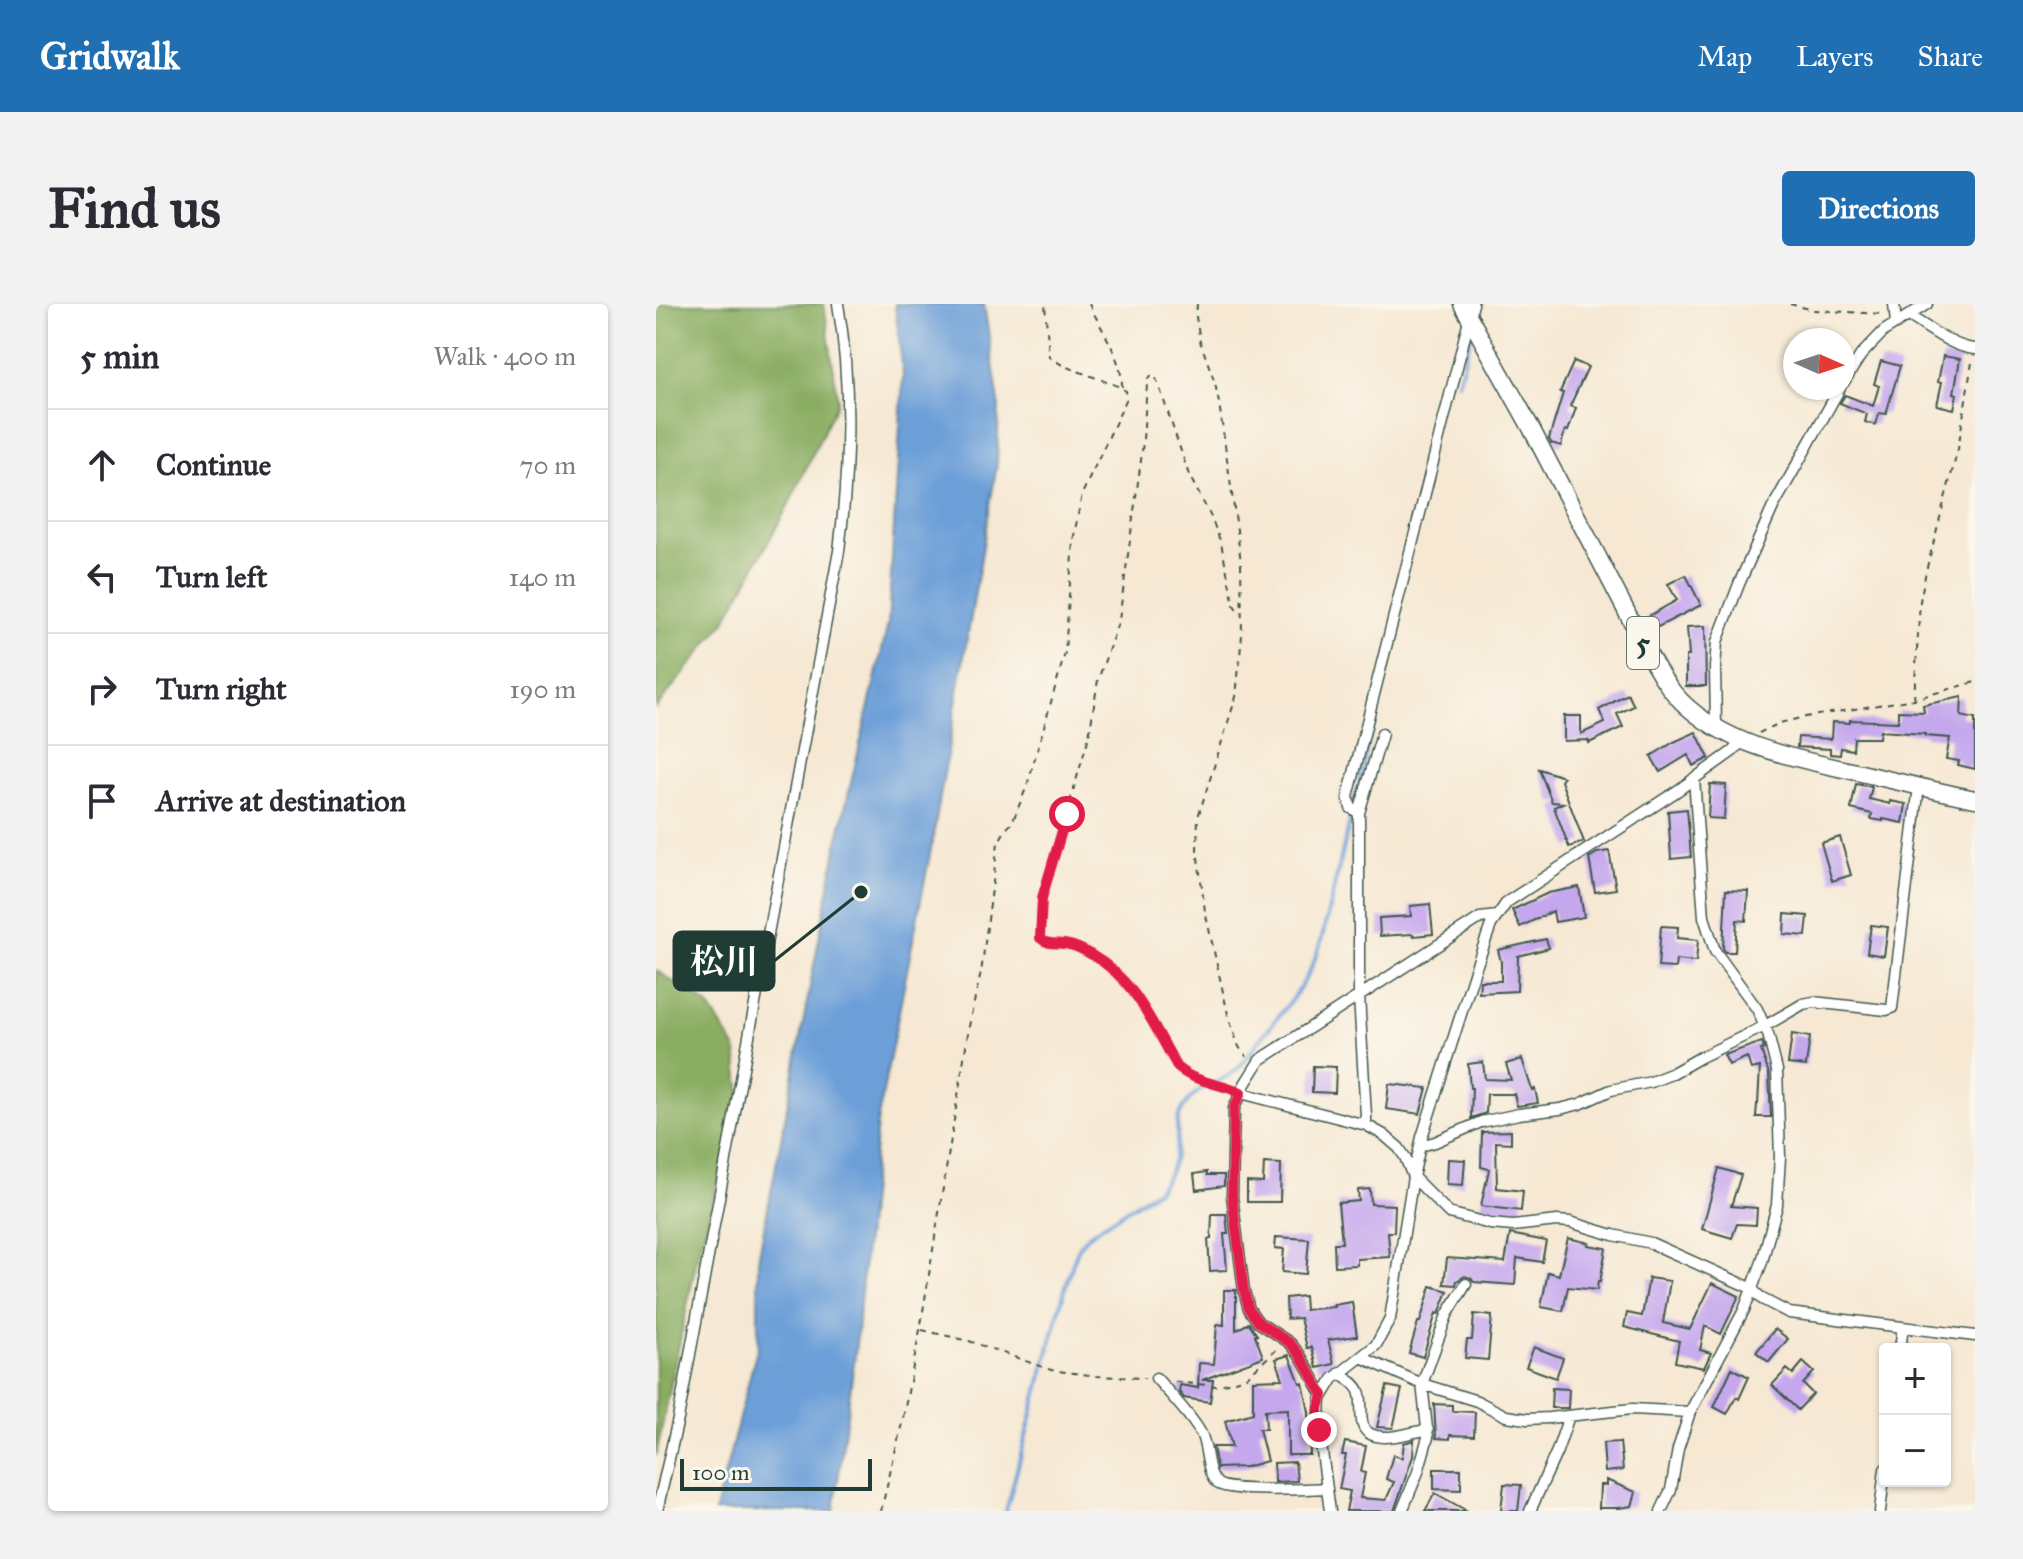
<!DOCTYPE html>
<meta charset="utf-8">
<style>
:root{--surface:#fff;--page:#f2f2f3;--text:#2b2b33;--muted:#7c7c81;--line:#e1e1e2;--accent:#1f6fb2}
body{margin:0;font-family:"IM FELL Great Primer","Noto Serif JP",serif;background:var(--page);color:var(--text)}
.controls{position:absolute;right:24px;bottom:24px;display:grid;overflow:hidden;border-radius:8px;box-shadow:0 2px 6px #0004}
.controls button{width:72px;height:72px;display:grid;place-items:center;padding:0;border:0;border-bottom:2px solid var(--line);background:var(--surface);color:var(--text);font:40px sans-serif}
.compass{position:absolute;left:1127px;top:24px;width:72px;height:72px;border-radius:50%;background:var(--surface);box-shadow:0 2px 6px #0004;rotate:93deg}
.scale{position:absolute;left:24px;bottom:20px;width:192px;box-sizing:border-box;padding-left:8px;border:4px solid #1f3d34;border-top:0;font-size:22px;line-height:28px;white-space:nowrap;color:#1f3d34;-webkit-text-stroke:6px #fbf7ec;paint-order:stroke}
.stop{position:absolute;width:24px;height:24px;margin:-18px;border:6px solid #e11d48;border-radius:50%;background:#fff}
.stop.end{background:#e11d48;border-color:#fff;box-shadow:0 2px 8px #0008}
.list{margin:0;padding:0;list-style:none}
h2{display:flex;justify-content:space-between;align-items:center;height:104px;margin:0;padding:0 32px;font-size:34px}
h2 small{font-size:26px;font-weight:400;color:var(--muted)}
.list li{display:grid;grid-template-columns:52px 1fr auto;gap:24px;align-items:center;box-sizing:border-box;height:112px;padding:0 32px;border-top:2px solid var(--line)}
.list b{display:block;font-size:30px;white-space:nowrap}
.list em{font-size:26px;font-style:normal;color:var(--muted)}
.icon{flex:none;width:44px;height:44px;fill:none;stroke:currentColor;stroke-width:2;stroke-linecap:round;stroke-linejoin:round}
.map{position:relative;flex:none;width:1319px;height:1207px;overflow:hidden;border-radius:8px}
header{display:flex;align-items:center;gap:48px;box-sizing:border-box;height:112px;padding:0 40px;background:var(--accent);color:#fff}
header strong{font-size:38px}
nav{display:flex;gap:44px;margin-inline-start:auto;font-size:28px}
.intro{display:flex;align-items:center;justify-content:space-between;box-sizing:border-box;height:192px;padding:0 48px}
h1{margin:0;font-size:56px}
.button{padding:20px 36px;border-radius:8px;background:var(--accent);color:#fff;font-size:28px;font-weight:700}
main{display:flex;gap:48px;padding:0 48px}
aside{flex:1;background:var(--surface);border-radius:8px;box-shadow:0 2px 6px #0004}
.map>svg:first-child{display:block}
.forest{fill:#8aad62;stroke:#54754b;stroke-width:2}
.water{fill:#6c9fd8;stroke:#466e86;stroke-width:2}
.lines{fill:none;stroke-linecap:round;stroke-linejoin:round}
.stream{stroke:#6c9fd8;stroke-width:4}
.building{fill:#c5a7ed}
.minor-casing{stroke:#3f574c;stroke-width:13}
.primary-casing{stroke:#3f574c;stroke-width:19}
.path{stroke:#3f574c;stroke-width:2;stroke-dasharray:6 6;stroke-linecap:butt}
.minor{stroke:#fff;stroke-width:10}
.primary{stroke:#fff;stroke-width:16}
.route{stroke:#e11d48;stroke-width:10}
.labels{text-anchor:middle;stroke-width:6;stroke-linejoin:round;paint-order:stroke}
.shield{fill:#fbf7ec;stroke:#61756b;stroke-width:2}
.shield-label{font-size:30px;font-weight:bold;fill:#1f3d34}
.leader{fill:none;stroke:#1f3d34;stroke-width:3}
.callout-dot{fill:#1f3d34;stroke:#fbf7ec;stroke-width:3}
.callout{fill:#1f3d34;stroke:#1f3d34;stroke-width:3}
.callout-label{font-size:34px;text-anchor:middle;font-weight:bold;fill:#fff}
</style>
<header>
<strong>Gridwalk</strong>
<nav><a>Map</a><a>Layers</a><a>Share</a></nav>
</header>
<div class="intro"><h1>Find us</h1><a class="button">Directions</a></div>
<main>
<aside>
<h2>5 min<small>Walk · 400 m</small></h2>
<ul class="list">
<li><svg class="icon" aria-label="ahead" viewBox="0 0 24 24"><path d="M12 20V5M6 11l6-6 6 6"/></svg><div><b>Continue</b></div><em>70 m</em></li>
<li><svg class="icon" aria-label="left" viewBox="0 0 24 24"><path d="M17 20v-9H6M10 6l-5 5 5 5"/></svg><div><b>Turn left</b></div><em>140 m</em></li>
<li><svg class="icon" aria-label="right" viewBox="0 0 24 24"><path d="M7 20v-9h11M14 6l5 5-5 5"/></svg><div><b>Turn right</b></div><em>190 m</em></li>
<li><svg class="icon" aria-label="arrive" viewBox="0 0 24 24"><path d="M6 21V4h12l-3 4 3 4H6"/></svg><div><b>Arrive at destination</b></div></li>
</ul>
</aside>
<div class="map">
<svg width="1319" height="1207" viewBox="0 0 1319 1207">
<rect width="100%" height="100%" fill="#fbf7ec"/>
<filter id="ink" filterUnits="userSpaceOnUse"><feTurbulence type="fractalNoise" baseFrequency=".0125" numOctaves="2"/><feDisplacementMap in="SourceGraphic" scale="16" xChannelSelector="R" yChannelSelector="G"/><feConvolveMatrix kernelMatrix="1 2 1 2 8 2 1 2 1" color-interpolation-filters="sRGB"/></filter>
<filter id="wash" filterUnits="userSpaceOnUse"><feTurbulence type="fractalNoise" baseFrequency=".006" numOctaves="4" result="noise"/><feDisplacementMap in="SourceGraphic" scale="32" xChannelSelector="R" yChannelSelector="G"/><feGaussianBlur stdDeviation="1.8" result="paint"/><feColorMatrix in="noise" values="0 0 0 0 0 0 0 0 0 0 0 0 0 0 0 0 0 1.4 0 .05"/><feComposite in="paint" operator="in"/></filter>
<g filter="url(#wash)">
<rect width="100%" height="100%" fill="#f6e8d3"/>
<path class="forest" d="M0,0H168L182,97L132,202L68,319L0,404Z
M0,666L52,701L80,745L85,795L40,959L0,1152Z"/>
<path class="water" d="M239,0H328L343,98L341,160L276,540L221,819L199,1051L178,1207H59L102,1041V956L183,530L232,320L247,72Z"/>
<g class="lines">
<path class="stream" d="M820,13L824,0
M802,79L816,29
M350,1207L410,981C416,964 419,946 431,932L501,886C514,872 520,856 521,836C522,828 520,820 523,812C539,779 556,785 579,767C588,760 595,747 602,738C630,702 654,680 666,634L737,335"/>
</g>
<g id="blocks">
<path class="building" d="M1287,52L1304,55L1298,89L1301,90L1298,105L1281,101L1286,78H1282Z
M918,57L932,63L914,102L920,104L912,127L909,126L905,142L895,139L893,135L907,89L904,88Z
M1225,57L1244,62L1230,110L1223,109L1220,121L1209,118L1211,110L1184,99L1189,91L1217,102L1223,82L1218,80Z
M1030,271L1045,301L998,325L991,313L1021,296L1012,280Z
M1049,322L1050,382H1030V352H1033L1031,323Z
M972,390L978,402L961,410L967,423L933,439L932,436L908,437V412H925V430L949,419L943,406Z
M1306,393L1305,412L1319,415V465L1302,461L1303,457L1290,455L1294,434L1269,432V430L1224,427L1223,434H1198L1197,446L1185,444L1184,451L1174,450V445L1141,443L1142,433L1175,435L1176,418L1194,419V416L1242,418V407L1268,408L1267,401Z
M1040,428L1053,454L1037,462L1032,451L1004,468L995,452L1018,438Z
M883,465L908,473L905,477L928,538L913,543L898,503L907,499L896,498Z
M1054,480L1070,481L1068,515L1052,514Z
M1200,480L1216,483L1213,495L1234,500V497L1250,500L1247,519L1227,515V517L1215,515L1216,510L1195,505Z
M1031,505L1035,553L1015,555L1012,507Z
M1184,533L1195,571L1176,577L1165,539Z
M953,547L960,585L939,588L933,554L941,549Z
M923,583L928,613L899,618L897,607L864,623L856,606L892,589Z
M1070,586L1092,587L1090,617L1081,616L1079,648H1069L1067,644Z
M774,600L777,630L758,632L757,630L724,632L723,614L755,612L754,602Z
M1129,610L1152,612L1150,632L1128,630Z
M1215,621L1232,623L1228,652L1211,649Z
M1005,622L1022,623L1021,634L1042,636L1040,658L1020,656L1019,664L1002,663Z
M890,635L893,644L862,652L861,687L823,689L824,677H845V658L842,646Z
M1136,730L1154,733L1150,762L1132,760Z
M1106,738L1108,745L1105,746L1113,770L1115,813H1100L1101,800H1102L1104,763L1095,765L1091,753L1073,761L1068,751Z
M866,755L876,786L879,785L882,799L861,802L858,790H831L830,809L815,814L816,784H814L812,760L827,758L829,775L855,776L850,760Z
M657,762L680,763L679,789L656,788Z
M733,780L771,784L764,810L730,805Z
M855,827V839L840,838L841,884L867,887L865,907L825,902L833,865L825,863L826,828Z
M792,855L809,856L807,881L791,880Z
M608,859L625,860L624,898H591V878L607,879Z
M1063,864L1085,871L1075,902L1101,904L1100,921L1081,920L1076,934L1046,925Z
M551,868V871H568V882L540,886L538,870Z
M714,885L715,900L739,901L738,928H732L734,953L701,955V961L679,962L678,939H686L682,899L703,897L702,886Z
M556,910H570L572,930H568L571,966L554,967L552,935H555Z
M854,930L890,937L886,958L861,954L859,981L818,978L815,974L809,972L801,977L800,981L788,980L791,954L849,958Z
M620,933L653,935L650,970L626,968L628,945L619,944Z
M912,934L933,939L932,941L950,944L944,978L942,977L941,986L912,983L907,1007L885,1003L892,968L903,971Z
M993,974L1014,977L1007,1019L1034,1025L1056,979L1083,992L1065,1030L1049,1022L1044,1046L1055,1049L1048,1064L1019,1058L1023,1037L968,1023L971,1009L986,1012Z
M775,982L792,987L783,1010L780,1009L767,1053L753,1049L762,1018H764Z
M568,986H580V1026L593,1019L601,1031H599L607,1053L546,1076H557L554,1098L528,1094L523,1088L524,1081L542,1084L543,1059L558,1060L561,1020L568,1021Z
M648,992L649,1006L678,1003L677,1001L696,998L701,1032L672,1036L678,1060L661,1064L656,1043L651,1044L644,1014L631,1015L630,994Z
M818,1010L836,1012L832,1056L809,1054L811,1036H816Z
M1119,1025L1132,1035L1113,1058L1100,1048Z
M878,1043L907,1054L900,1074L870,1063Z
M633,1051L644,1079H647L653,1108L654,1151H632V1105L609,1106L610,1125H603L611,1157L590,1163L561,1164L557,1143H576L569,1117L597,1109V1076L627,1075L620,1055Z
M1147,1058L1158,1068L1147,1080L1157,1090L1142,1106L1116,1081L1131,1065L1137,1070Z
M1076,1064L1093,1073L1083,1095L1080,1093L1071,1110L1058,1103Z
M731,1082L746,1085L737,1124L721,1123Z
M896,1084L913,1085L912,1104H895Z
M778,1100L796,1101V1107L819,1108L818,1132L794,1131V1135L780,1134Z
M758,1136L757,1152L738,1207H690L694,1187L683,1185L690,1151H686L689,1138L710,1142L705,1168L709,1169L704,1194L730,1196L738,1178L730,1175L737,1151L746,1154L748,1139Z
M964,1138L967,1166L949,1168L947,1139Z
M639,1158L641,1177L619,1178L618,1159Z
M778,1165H805V1186L778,1185Z
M950,1176L980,1188L976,1202L963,1204H943L944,1181H950Z
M848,1180L865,1181L862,1207H845Z
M779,1189L811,1207H769Z"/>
</g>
</g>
<g filter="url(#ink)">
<use href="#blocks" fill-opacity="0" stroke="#3f574c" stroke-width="2"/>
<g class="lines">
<defs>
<path id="minor" d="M1238,0L1240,20
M1253,12C1273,24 1296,43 1319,45
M1187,79L1205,51L1228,27L1271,0
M1060,422L1059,363L1061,338L1083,280L1117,203L1184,84
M703,509L695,504L692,493L817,0
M585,789L710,821L728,831L743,844L749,853L757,873L793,909L834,920L857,922L901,917L914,918L957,931L995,939L1095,984L1106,995L1133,1009L1319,1032
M710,821V812L703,692V509L726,430
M764,842L779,838L825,818L863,810L904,805L924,800L955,786L995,778L1015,770L1045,753L1109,722L1147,700L1157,698L1230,706L1236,704L1263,482
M1244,1045L1247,1023
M705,1053L766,1080L821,1097L850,1112L871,1115L893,1114L976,1105L1034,1108
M684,1069C691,1074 700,1080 703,1087C710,1104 695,1131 727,1133C742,1134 757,1127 772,1126
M500,1074C511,1086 541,1119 546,1132C552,1146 550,1169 561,1179C570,1189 654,1185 671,1184
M667,1091L644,1051L634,1039L602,1018L593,1005L588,987L576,892L578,804L589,780L604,756L824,614L841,612
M1,1207L22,1115L183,247C193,166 196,81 182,0
M674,1207L663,1126L665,1095L677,1075L720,1041L734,1015L757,873L766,833L819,666L835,621L851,598L1021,487L1077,447L1086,436
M746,1207L762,1168L772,1133L766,1080L791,1011L810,980
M874,1207L901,1147L913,1112
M1005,1207L1015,1186L1022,1145L1034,1108L1088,1006L1106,958L1121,901L1124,853L1121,766L1112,730L1101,705L1059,647L1048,613L1038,474
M1224,1207L1229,1165"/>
<path id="primary" d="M806,0L874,122L991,347C1001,364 1010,382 1025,397C1072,444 1144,455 1205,469C1243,478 1281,487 1319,495"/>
</defs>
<use href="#minor" class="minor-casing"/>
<use href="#primary" class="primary-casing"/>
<path class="path" d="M433,0C445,25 467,55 466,84
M541,0L540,13L544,37L559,79L563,99L580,218L585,259L586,331L580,393L542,513L541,546L549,607L573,715L583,743L591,753
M1134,0L1157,6L1226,10
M1258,395L1264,297L1270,267L1302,145L1316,58
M1103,429L1124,419L1144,414L1258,395L1319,378
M573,784L531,772L522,764L486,698L460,670L431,648L414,641L391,640L386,637L383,631L386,594L433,432L442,376L463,316L486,149L491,81L492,74L496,71L499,72L503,82L533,171L555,213L565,239L578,301L581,306L586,308
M266,1026L313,1037L395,1066L440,1072L489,1074
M519,1078L561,1082L589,1074L620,1046
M225,1207L246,1119L264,1026L315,711L325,669L342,539L350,525L356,519L371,482L409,349L417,237L426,190L471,94L470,87L462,82L408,62L393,53L389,0"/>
<use href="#minor" class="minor"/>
<use href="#primary" class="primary"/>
</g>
</g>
<g class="lines" filter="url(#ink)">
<path class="route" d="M411,510L386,594L384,634C392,642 402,638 413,641C421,642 429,647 436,651C481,677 497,722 522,764C540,779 564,779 585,789L578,804L576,892L588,987L593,1005L602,1018L634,1039L644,1051L667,1091L663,1104V1126"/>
</g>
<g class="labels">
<rect class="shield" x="971" y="313" width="32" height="52" rx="6"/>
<g class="shield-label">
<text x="987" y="349">5</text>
</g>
</g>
<path class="leader" d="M205 588L118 657"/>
<circle class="callout-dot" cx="205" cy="588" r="8"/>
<rect class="callout" x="18" y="628" width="100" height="58" rx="8"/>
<g class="callout-label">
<text x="68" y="669">松川</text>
</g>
</svg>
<div class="controls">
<button>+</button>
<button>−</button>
</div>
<svg class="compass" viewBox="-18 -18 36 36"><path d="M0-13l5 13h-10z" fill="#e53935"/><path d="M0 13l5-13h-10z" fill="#7c7c81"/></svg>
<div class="scale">100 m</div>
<div class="stop" style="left:411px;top:510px"></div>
<div class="stop end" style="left:663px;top:1126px"></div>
</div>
</main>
